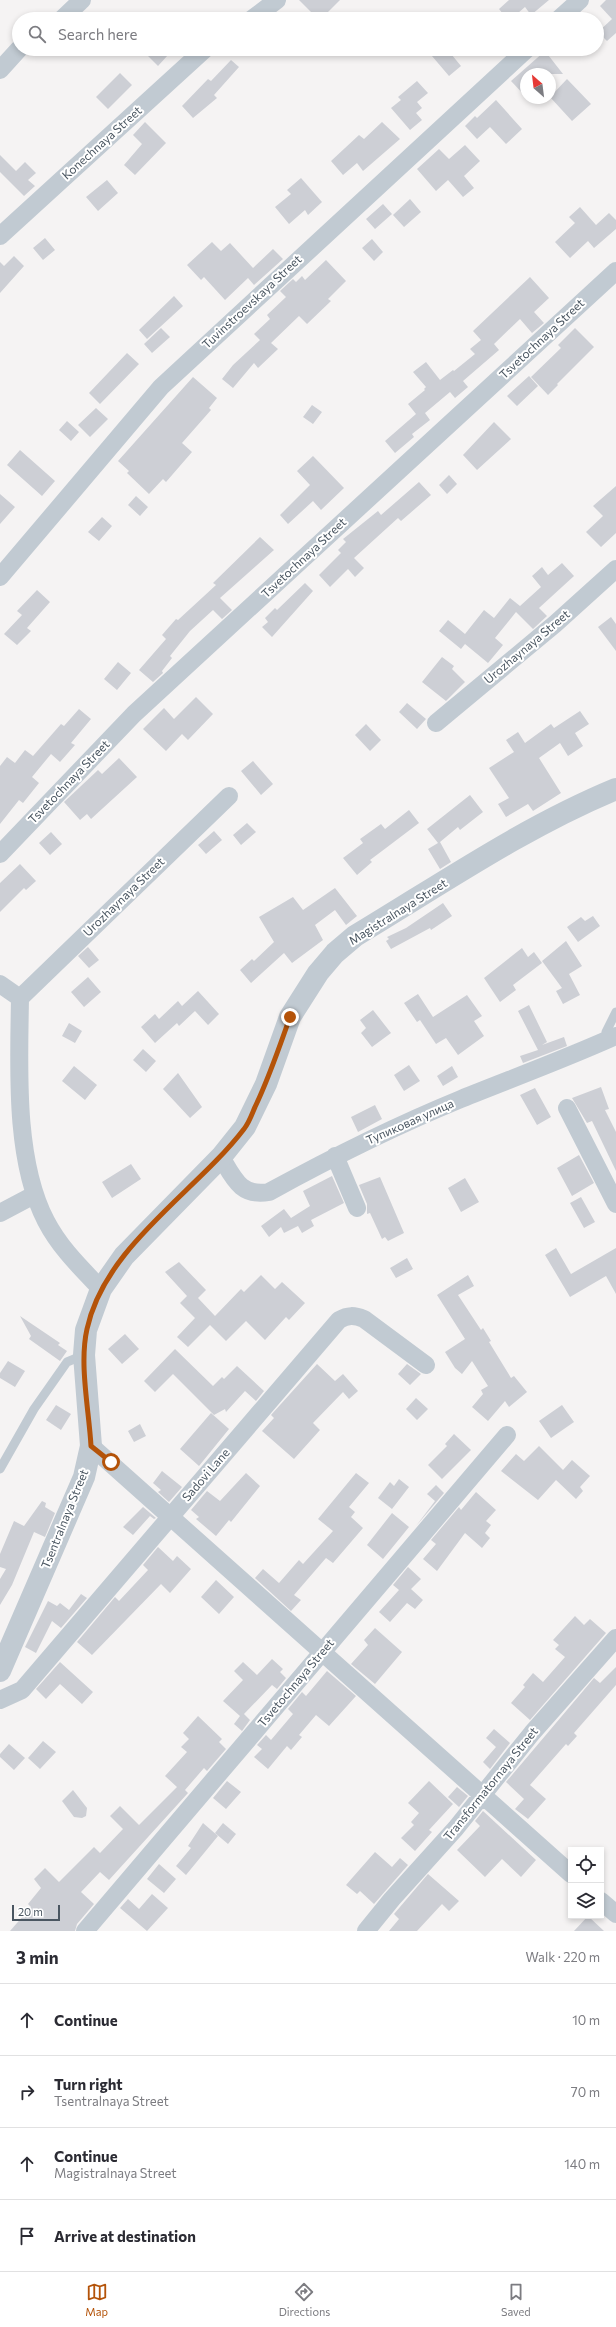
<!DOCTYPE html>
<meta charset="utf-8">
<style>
:root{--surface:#fff;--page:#f7f7f7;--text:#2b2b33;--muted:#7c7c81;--line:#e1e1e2;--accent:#b45309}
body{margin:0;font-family:Commissioner,sans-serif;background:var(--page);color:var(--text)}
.controls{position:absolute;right:12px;bottom:12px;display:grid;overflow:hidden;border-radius:0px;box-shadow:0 2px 6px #0003}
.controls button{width:36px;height:36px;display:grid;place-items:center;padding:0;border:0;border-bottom:1px solid var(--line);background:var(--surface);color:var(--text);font:20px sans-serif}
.compass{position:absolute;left:520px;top:68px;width:36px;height:36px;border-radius:50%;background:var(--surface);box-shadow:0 2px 6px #0003;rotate:332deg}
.scale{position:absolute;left:12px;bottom:10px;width:48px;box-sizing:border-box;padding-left:4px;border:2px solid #4a5661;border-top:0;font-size:11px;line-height:14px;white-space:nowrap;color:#4a5661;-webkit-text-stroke:3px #fff;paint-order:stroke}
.stop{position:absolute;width:12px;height:12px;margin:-9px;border:3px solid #b45309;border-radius:50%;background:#fff}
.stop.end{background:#b45309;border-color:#fff;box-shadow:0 1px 4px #0008}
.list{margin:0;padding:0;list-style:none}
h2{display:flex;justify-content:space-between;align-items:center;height:52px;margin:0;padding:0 16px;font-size:17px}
h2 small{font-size:13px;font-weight:400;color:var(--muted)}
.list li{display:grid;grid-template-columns:26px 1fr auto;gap:12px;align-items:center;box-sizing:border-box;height:72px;padding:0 16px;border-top:1px solid var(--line)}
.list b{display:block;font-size:15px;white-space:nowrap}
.list p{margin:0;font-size:13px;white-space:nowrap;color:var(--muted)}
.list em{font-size:13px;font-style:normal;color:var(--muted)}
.icon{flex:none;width:22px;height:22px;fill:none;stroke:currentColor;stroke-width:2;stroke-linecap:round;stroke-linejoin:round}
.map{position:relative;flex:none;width:616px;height:1931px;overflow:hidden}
.search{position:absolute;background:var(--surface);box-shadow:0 2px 6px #0003;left:12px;right:12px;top:12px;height:44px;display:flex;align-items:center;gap:10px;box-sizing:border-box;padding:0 14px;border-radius:22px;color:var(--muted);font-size:15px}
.sheet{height:340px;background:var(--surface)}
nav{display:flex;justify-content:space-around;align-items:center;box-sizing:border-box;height:56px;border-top:1px solid var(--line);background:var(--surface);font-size:11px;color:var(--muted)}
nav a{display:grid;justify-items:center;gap:2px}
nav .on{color:var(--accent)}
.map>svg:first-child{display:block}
.building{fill:#cdcfd5}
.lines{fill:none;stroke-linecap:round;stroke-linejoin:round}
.service{stroke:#c1cad2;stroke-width:9}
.minor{stroke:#c1cad2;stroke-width:18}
.tertiary{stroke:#c1cad2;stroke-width:22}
.route{stroke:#b45309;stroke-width:5}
.labels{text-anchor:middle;stroke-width:4;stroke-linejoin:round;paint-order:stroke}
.street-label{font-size:12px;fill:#4a5661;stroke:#fff}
</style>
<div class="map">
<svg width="616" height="1931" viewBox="0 0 616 1931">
<rect width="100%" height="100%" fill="#f5f3f3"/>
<path class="building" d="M299,0H340L321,19H318Z
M509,0H549L531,15L525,7L511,19H507L499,9Z
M606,0H616V33L607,41L598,32L612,19L600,6Z
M141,49H162L168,55L158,66Z
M426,49H447L461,66L449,76Z
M545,51L563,74H526V97L511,81Z
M231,60L239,67L214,95L217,98L193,118L182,106L208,79L211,81Z
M120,73L132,85L108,109L96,97Z
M567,79L591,104L572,121L550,97Z
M417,81L428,93L417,102L422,108L416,113L422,120L410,130L391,108L401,100L398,97Z
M496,100L522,129L506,144L490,127L477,139L465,126L475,116L477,118Z
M145,122L166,143L135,175L124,165L142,144L133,135Z
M382,122L400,139L363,171L357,163L343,175L331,161L359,135L364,139Z
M465,145L480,161L464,176L474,188L463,197L448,180L436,191L417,169L439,149L449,159Z
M0,155L16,171L25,162L36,173L28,180L35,186L24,196L0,172Z
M301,178L322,202L308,215L305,210L289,224L275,207L291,194L287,190Z
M107,180L118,193L98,211L86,197Z
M410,199L421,212L404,227L393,215Z
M383,204L392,214L375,229L366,219Z
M580,207L596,225L609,213L616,220V229L594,248L588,241L570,258L555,242L575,223L569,217Z
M45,238L55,250L43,260L33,248Z
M372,239L383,252L374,261L362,248Z
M212,242L221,251L230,243L253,268L273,249L283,259L254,285L248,278L225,300L204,277L201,280L187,265Z
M14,256L24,266L0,293V262L4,266Z
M326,260L346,281L328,299L331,301L307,324L299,316L271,343L278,349L258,368L254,363L233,388L222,379L233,365L260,340L254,334L270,319L267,315L286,297L280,291L293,279L296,282L302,276L305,280Z
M530,277L549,298L534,312L544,323L532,333L520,319L494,344L499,350L463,381L468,387L455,398L450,392L425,413L430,420L412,434L414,437L395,453L385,441L416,414L408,404L425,390L424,389L426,387L413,372L426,362L440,380L453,370L454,371L475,354L470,349L481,340L473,331Z
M174,296L183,306L147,339L139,330Z
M161,328L170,337L152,353L144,344Z
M575,328L594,347L557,384L558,385L548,395L531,377L561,348L558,345Z
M127,353L139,364L100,404L89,393Z
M529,376L538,386L517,406L507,396Z
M193,377L217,398L209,408L211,410L182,443L192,452L166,482L163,479L149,494L127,473L129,471L118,461Z
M312,405L322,412L313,424L303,417Z
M96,408L108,419L90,437L78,425Z
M67,421L79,432L71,441L59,430Z
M494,422L511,439L477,470L463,455Z
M20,450L55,481L42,496L7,465Z
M313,456L344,488L321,510L313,501L288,524L280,515L310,485L297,471Z
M449,475L457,484L447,494L439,485Z
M419,482L431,495L401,521L398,518L354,558L364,568L355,577L348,569L330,587L319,575L341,553L338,550L346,542L343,539L378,511L381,515Z
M616,486V533L601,547L586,532L603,516L593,506Z
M0,494L15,507L0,524Z
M136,496L148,507L140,516L128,505Z
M102,517L112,526L99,541L88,532Z
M260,537L274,550L220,598L232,610L222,619L213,610L190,631L170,656L172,658L162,671L163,673L153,682L139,670L166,639L162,635L176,619L178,620L216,585L213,583Z
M562,563L574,576L539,608L547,616L533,629L516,612L495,638L503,645L488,663L465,644L461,649L439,631L448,620L465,634L484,610L494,618L510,598L520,606L541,587L532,576L542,567L548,575Z
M305,583L313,591L272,637L262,627L268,622L265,618L275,608L277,610Z
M37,590L50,602L27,628L31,631L17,645L4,634L22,615L17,611Z
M611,617L616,624V651L598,627Z
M442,657L454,666L452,669L465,682L446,701L422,682Z
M118,662L131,673L117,690L104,679Z
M196,697L213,714L188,740L182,734L166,751L143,729L164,708L174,719Z
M407,703L426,719L417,729L399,712Z
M79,709L91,719L71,743L75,745L60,762L51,754L32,777L39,783L23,803L19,800L0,824V766L7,757L15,763L25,750L33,756L61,724L64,726Z
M580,711L589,724L575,733L583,746L568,756L560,743L539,758L561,793L533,811L528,804L506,817L498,804L509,798L489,768L514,752L506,740L518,732L525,743L551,724L554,728Z
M366,724L381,740L370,751L355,735Z
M119,758L137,777L91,819L87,814L80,820L64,802L98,770L102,774Z
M253,761L273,784L261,795L241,771Z
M470,795L483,812L460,830L458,827L440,842L451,862L440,869L428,849L438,843L427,829Z
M409,810L419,823L386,848L370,860L372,862L357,875L343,858L363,843L360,839L381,824L385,829Z
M247,823L256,832L241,845L233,835Z
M214,831L222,840L206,854L198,845Z
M51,832L62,844L50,855L39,843Z
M20,864L36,881L26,890L24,888L0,912V883Z
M335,888L357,916L346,925L335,910L315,925L323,940L292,963L284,953L251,983L240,970L252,959L254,961L274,942L259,917L293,897L303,910Z
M443,903L452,916L431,930L430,928L391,949L386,941L389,939L387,937L406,928Z
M593,916L600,926L578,942L567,927L581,917L585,921Z
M566,941L582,966L569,974L580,995L563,1004L556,991L562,988L542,961Z
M88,947L99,960L89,968L78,956Z
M522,948L528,957L534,952L542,963L513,985L516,990L500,1002L484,978Z
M88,977L101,992L84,1007L71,992Z
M198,991L219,1014L208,1025L195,1011L179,1026L177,1023L155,1043L141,1027L155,1014L159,1019L178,1001L182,1006Z
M418,994L433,1017L467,995L482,1016L474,1021L484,1036L458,1055L446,1038L436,1044L420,1020L417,1022L404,1003Z
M529,1005L547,1042L542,1045L564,1037L567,1046L523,1063L520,1056L538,1050L518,1011Z
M373,1010L391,1033L372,1047L361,1033L366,1028L360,1020Z
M69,1023L82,1031L75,1043L62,1036Z
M143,1049L156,1061L146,1072L133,1060Z
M409,1065L420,1081L404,1091L394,1075Z
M74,1066L97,1085L85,1100L62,1081Z
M452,1066L458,1077L443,1086L437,1076Z
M178,1073L202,1107L190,1118L163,1089Z
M601,1087L609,1109L605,1110L616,1132V1171L592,1121L587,1123L572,1098Z
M535,1088L551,1117L537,1125L520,1095Z
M375,1105L382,1119L358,1132L351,1117Z
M579,1155L594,1183L572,1196L557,1168Z
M131,1164L141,1179L112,1198L102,1182Z
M332,1176L344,1203L311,1220L314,1226L302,1233L298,1226L284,1233L281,1227L269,1237L261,1226L284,1209L291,1218L310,1206L303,1191Z
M380,1177L404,1233L388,1241L385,1237L382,1239L370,1213L367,1214V1204L359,1185Z
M465,1178L479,1202L461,1212L448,1188Z
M581,1197L595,1222L584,1228L570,1203Z
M556,1248L571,1274L616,1248V1294L606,1276L570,1297L545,1255Z
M407,1258L413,1269L396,1278L390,1268Z
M179,1262L206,1290L198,1298L215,1316L241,1289L244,1292L261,1275L275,1289L282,1282L305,1303L289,1320L286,1317L265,1340L246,1321L226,1341L210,1325L188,1347L177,1337L195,1318L180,1303L187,1296L165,1272Z
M468,1275L474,1286L458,1295L481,1330L483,1328L491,1341L489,1342L511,1378L514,1376L527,1392L509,1407L505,1401L488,1421L472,1407L483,1394L481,1390L488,1386L472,1361L462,1374L455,1368L445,1352L465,1339L437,1295Z
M20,1316L60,1343L58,1345L67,1351L60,1361L29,1339L31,1336Z
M125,1334L139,1349L122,1364L108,1349Z
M175,1349L213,1386L222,1377L224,1379L237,1366L264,1391L256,1401L245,1391L226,1412L225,1409L214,1415L173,1374L155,1392L144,1381Z
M8,1361L25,1371L15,1387L0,1378V1373Z
M317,1364L335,1381L343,1374L358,1391L349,1399L343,1392L313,1423L320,1430L294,1459L262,1431L274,1418L271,1415Z
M407,1364L421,1374L410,1385L398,1374Z
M416,1398L428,1409L417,1420L406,1409Z
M56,1405L71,1414L61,1430L46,1420Z
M562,1405L574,1422L551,1438L539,1421Z
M211,1413L229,1429L199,1466L180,1449Z
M140,1424L146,1436L134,1442L128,1431Z
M454,1434L471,1450L442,1479L428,1465L447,1446L445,1444Z
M539,1446L563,1470L572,1460L590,1476L580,1487L583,1491L576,1499L556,1480L538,1500L501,1471L516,1454L524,1461Z
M162,1471L182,1487L169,1502L158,1492L161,1490L153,1483Z
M246,1473L260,1486L231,1522L229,1520L216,1536L196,1519L199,1517L191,1510L207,1491L220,1501Z
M356,1473L369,1483L349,1507L355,1512L351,1517L363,1528L333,1563L326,1558L294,1595L301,1600L291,1611L255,1578L263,1569L279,1583L299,1560L303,1564L333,1531L318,1519Z
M399,1479L409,1487L392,1509L378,1498L390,1482L394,1486Z
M436,1485L444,1493L416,1526L435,1501L427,1494Z
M476,1492L496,1510L486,1521L491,1525L485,1533L490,1538L482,1548L465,1533L437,1571L423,1559L436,1544L431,1540L459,1507L461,1510Z
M42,1501L46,1503L45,1507L55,1513L45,1537L34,1532L12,1585L0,1605V1579L6,1569L0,1567V1554L14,1521L24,1526Z
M143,1507L156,1518L154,1519L150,1516L133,1535L123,1527Z
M392,1513L409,1527L383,1559L367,1545Z
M158,1547L173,1561L177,1556L191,1569L170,1593L161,1584L92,1655L77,1642L115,1597L119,1601L148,1570L143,1565Z
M408,1567L421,1579L411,1589L423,1600L415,1609L407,1603L390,1622L379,1612L399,1590L393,1585Z
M216,1580L234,1597L219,1614L201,1597Z
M81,1594L87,1598L61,1628L52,1621L36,1653L25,1647L48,1601L57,1606L60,1603L69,1610Z
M575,1616L584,1625L590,1619L606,1633L530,1720L511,1703L525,1687L523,1685L533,1673L543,1682L565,1657L555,1649L559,1645L553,1640Z
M375,1628L402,1652L375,1684L351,1664L368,1645L364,1640Z
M272,1659L283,1669L280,1672L286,1678L277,1689L272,1685L244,1714L250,1720L242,1731L234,1724L240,1716L223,1701L243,1680L234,1671L243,1662L257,1675Z
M60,1662L93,1692L82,1704L60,1684L46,1699L36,1689Z
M616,1667V1685L574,1733L577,1736L568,1746L566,1744L530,1785L546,1799L528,1819L515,1809L524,1799L506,1782L594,1678L600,1683Z
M327,1671L356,1696L329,1726L316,1715L299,1735L302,1737L291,1750L287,1746L268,1769L254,1757L262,1749L257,1745L266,1735L271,1740L293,1714L288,1709L302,1692L306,1696Z
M198,1716L222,1739L219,1742L226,1749L207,1771L204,1768L185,1790L188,1793L109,1880L100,1872L81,1892L94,1904L77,1924L75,1931H10L31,1907L28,1904L41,1888L34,1879L45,1868L59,1882L94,1847L100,1853L123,1829L110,1816L120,1806L139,1825L177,1787L165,1776L187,1752L181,1747L189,1739L183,1733Z
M494,1729L510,1743L490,1769L483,1762L496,1747L486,1738Z
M43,1741L56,1752L40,1769L28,1758Z
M9,1744L25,1758L14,1770L0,1757V1754Z
M227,1781L241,1792L226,1809L213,1798Z
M429,1781L453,1804L429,1830L432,1832L415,1851L401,1838L414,1825L411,1822L419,1813L408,1803Z
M457,1787L468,1796L459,1807L448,1797Z
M73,1790L87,1808L86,1816L82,1818L74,1817L62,1801Z
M483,1811L536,1860L521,1877L502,1859L485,1877L457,1850L480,1826L475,1821Z
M203,1823L218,1836L186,1875L176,1866L191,1848L188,1846Z
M223,1823L236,1834L228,1844L215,1833Z
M375,1852L392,1867L400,1858L408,1865L374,1904L360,1891L357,1894L346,1885Z
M159,1864L176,1879L164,1893L147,1879Z
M428,1874L459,1901L449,1911L442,1904L417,1931H389L399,1919L394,1914Z
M152,1894L168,1908L147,1931L120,1908L128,1899L139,1909Z
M588,1916L604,1931H574Z"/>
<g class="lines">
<path class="service" d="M607,1040L606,1032L616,1012
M0,1469L34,1409L67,1362L84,1355"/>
<path class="minor" d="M62,19L82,0
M252,19L277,0
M559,19L580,0
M0,70L19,49
M0,236L205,49
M0,577L161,387L527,49
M436,723L555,624L616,569
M0,854L134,714L616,271
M0,984L20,998C19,1066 14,1160 46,1221C60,1248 81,1268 101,1289
M20,998L229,796
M567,1108L616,1204
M335,1156L357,1208
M221,1157C234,1179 241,1197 269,1192C331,1158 395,1126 461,1099C513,1078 565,1059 616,1036
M0,1213L34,1195
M91,1446L571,1874
M0,1700L22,1690L339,1320C348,1315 354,1315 364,1319L426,1365
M601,1901L616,1914
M85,1931L507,1435
M366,1931L392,1899L456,1828L532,1733L616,1638"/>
<path class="tertiary" d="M0,1671L84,1477L91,1446L84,1355L86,1330L101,1289L124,1256L221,1157L245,1127L266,1084L290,1017L318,973L335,953L355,936C440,885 524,827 616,789"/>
</g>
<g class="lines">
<path class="route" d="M111,1462L91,1446C89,1410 79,1364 87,1329C105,1246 195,1193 244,1129C249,1123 252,1114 255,1107C269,1078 279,1048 290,1017"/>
</g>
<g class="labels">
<g class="street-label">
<text transform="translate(102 143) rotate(-42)" y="4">Konechnaya Street</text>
<text transform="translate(252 302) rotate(-43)" y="4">Tuvinstroevskaya Street</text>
<text transform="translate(542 339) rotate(-43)" y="4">Tsvetochnaya Street</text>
<text transform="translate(304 558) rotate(-43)" y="4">Tsvetochnaya Street</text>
<text transform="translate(527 647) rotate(-40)" y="4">Urozhaynaya Street</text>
<text transform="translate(69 782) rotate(-46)" y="4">Tsvetochnaya Street</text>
<text transform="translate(124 897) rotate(-44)" y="4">Urozhaynaya Street</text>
<text transform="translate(398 912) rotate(-32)" y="4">Magistralnaya Street</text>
<text transform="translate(410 1122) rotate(-24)" y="4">Тупиковая улица</text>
<text transform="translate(206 1475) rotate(-49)" y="4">Sadovi Lane</text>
<text transform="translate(65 1519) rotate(-68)" y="4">Tsentralnaya Street</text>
<text transform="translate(296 1683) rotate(-50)" y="4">Tsvetochnaya Street</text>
<text transform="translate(491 1784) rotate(-51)" y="4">Transformatornaya Street</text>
</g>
</g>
</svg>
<div class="controls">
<button><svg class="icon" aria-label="locate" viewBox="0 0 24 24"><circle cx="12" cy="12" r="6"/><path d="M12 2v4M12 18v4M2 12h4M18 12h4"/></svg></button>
<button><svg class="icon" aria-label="layers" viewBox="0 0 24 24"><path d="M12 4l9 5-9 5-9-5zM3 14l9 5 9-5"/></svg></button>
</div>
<svg class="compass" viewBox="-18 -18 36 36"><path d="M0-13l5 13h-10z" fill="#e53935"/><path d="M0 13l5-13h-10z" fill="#7c7c81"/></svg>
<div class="scale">20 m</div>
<div class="stop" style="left:111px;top:1462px"></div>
<div class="stop end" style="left:290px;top:1017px"></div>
<div class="search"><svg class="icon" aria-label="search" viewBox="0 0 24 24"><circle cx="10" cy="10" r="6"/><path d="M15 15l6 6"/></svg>Search here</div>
</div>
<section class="sheet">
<h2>3 min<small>Walk · 220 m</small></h2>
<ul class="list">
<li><svg class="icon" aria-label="ahead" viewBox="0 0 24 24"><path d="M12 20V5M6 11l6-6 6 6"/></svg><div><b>Continue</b></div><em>10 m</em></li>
<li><svg class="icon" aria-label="right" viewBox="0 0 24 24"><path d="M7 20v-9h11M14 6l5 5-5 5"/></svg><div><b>Turn right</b><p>Tsentralnaya Street</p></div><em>70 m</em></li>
<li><svg class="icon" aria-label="ahead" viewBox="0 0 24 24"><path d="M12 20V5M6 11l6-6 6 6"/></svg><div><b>Continue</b><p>Magistralnaya Street</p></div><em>140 m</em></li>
<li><svg class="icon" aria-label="arrive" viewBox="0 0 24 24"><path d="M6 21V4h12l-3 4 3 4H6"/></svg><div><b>Arrive at destination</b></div></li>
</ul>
</section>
<nav>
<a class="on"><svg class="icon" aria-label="map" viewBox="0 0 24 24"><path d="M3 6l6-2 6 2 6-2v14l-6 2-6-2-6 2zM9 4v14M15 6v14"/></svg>Map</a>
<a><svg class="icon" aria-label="directions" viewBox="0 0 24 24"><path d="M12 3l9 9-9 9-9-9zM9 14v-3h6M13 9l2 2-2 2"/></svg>Directions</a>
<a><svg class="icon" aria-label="saved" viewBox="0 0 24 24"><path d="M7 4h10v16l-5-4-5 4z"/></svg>Saved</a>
</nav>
